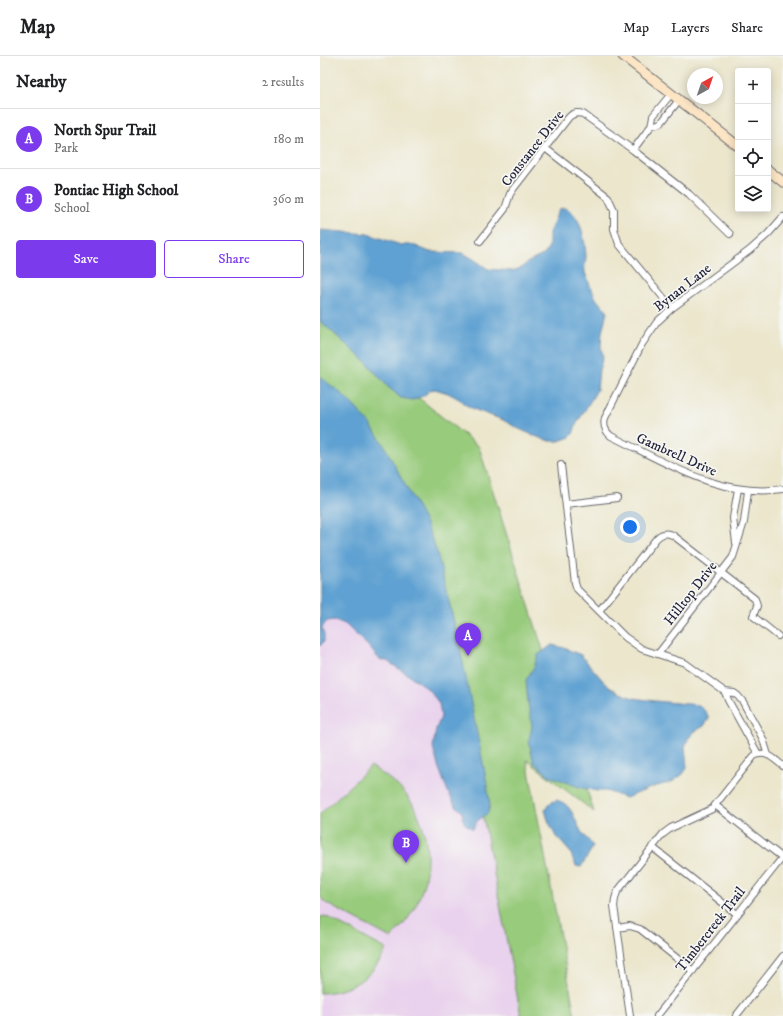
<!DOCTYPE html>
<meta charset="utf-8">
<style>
:root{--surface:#fff;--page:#f2f2f2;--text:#202124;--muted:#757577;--line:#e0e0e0;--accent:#7c3aed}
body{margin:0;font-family:"IM FELL DW Pica",serif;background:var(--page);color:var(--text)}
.controls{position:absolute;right:12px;top:12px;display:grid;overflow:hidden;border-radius:4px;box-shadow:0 2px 10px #0003}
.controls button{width:36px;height:36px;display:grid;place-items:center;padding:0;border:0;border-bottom:1px solid var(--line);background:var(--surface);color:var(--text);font:20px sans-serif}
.compass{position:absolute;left:367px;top:12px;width:36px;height:36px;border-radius:50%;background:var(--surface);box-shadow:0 2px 10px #0003;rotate:40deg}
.you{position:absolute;left:310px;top:471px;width:14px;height:14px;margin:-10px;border:3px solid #fff;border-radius:50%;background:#1a73e8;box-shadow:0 0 0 6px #1a73e833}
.badge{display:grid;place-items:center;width:26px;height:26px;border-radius:50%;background:var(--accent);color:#fff;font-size:13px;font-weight:700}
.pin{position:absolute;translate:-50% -33px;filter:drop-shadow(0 1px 2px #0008)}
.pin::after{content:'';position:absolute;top:21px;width:14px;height:12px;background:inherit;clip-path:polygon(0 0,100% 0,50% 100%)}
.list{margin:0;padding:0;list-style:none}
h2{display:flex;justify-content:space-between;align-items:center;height:52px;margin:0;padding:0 16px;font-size:17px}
h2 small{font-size:13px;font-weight:400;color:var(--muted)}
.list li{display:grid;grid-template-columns:26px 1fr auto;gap:12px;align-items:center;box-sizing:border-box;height:60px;padding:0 16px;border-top:1px solid var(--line)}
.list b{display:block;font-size:15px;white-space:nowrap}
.list p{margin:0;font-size:13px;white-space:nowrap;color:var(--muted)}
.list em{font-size:13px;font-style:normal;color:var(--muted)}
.actions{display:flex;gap:8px;padding:12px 16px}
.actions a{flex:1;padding:9px 0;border:1px solid var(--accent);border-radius:4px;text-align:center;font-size:14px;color:var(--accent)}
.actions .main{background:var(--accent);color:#fff}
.icon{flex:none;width:22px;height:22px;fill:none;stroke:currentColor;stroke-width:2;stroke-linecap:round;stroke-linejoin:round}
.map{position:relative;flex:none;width:463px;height:960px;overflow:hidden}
header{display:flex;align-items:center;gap:24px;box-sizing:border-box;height:56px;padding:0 20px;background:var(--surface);border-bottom:1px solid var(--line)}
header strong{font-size:19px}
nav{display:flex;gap:22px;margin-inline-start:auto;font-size:14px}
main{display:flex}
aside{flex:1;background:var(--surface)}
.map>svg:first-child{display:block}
.built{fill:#e9d2ed}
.green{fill:#98cb7c;stroke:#5d765c}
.water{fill:#5fa1d2;stroke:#406286}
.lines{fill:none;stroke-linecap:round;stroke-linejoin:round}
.minor-casing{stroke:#68676e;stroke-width:8}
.secondary-casing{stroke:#68676e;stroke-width:11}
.minor{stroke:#fff;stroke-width:6}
.secondary{stroke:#fce5c4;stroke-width:9}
.labels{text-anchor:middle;stroke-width:3.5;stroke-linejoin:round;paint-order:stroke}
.street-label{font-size:14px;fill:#22223b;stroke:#f6f6f2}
</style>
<header>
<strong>Map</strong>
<nav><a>Map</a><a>Layers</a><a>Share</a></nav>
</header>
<main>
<aside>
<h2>Nearby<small>2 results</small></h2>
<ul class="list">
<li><span class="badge">A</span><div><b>North Spur Trail</b><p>Park</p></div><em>180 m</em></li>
<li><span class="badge">B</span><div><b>Pontiac High School</b><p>School</p></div><em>360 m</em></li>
</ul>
<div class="actions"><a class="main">Save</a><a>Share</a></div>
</aside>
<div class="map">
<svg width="463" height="960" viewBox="0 0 463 960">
<rect width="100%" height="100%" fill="#f6f6f2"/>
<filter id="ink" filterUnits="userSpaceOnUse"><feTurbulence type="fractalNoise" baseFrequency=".025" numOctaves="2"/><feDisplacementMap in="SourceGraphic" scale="8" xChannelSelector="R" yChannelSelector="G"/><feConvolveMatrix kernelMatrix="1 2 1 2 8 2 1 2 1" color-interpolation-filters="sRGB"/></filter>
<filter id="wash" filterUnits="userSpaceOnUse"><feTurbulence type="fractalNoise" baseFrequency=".012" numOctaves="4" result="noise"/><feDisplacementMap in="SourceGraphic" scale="16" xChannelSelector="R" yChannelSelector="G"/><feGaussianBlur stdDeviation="0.9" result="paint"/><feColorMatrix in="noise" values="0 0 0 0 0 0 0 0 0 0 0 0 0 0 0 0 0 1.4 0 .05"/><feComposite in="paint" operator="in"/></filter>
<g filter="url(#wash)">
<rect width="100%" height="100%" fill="#ebe6cc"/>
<path class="built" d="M0,545L143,655L201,960H0Z"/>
<path class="green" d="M0,252L51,303L159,391L274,756L207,704L255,960H201L143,655L0,328Z
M51,710C64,719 77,727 87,740C113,774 114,825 89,861C84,869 77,875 71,882L9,849L0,841V758Z
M5,860L66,893C55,920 29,937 0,937V861Z"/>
<path class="water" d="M244,152C261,156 265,184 266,200C266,206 263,213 266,219C268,225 274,239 277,244C281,249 286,251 287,256L282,276L281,290L283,301L279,314L277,334L256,369L253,378L250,381L239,385H230L220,382L199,373L183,364L156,354L144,348L139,343L128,337L115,333L110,334L105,339L93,344L81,342L68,331L46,306L0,265V174L48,178L81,189H93L110,196L143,197L155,204L168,213L192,215L201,212L208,206L225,198L229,190V177L239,153Z
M0,321L22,338L35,351L50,368L64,389L106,468L117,496L139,587L166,722L170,749L168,757L157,765L153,773L144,767L142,756L135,749L128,736L118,710L113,691L116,673L121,661L119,647L108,633L93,622L67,605L59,603L48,590L25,568L15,564L7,565L2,571L4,578V586L0,590Z
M232,589L244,592L261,599L285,627L298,636L313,642L335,645L379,649L386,656L389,662L384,670L374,676L368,683L365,690L367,712L363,718L352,726L333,731L306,742L286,735H277L259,731L246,726L230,720L214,707L211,696L209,684L212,670L208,647L206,624L214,611L218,599Z
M236,744C254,748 254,766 263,778C267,783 271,786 273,791L261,811L256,810L250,796L235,779L228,764L225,754L229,748Z"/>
</g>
<g filter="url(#ink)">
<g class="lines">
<defs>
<path id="minor" d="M331,70L341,67L359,44
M225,92L288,141L294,154V173L299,188L352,252
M313,94L331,70L333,60L351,38
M463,161L448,178L430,194L352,252L337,266L322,288L285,362C283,370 285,375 291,380C347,407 399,442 463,433
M160,185L185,153L190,138L194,132L249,61C253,57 257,56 263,58L313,94L369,138L410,178
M241,409L255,527L257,533L305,581L322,593L365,607L405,636L414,637L418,640L423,646L443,683L448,699
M246,448L297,442
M416,487L413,462L418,433
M279,555L336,483C341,477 348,476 354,480L435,543L437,550L433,560L458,580
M338,598L413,501L424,466L428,435
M405,636L408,644L438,698
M395,749L463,802
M332,791L417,858
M297,872L310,870L320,873L373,915
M310,960L294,850L295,843L297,836L343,778L351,772L392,753L434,700C445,693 454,703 463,710
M337,960L462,802
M416,960L463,900"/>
<path id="secondary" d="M303,0L418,90
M448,114L463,126"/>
</defs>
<use href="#minor" class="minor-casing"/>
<use href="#secondary" class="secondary-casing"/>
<use href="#minor" class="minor"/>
<use href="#secondary" class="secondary"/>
</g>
</g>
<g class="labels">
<g class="street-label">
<text transform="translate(212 92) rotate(-52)" y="5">Constance Drive</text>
<text transform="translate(362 231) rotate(-38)" y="5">Bynan Lane</text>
<text transform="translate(357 398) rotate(24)" y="5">Gambrell Drive</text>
<text transform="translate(370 537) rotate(-52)" y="5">Hilltop Drive</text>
<text transform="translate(390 873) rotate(-52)" y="5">Timbercreek Trail</text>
</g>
</g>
</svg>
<div class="controls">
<button>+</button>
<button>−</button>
<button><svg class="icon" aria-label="locate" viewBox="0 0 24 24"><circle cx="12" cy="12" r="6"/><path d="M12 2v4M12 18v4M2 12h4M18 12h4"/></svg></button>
<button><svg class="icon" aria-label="layers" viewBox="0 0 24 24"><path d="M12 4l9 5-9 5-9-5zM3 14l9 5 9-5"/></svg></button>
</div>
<svg class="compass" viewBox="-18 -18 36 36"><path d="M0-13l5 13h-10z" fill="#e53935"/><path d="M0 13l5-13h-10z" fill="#757577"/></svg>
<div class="you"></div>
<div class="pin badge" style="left:148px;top:600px">A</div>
<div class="pin badge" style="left:86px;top:807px">B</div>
</div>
</main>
